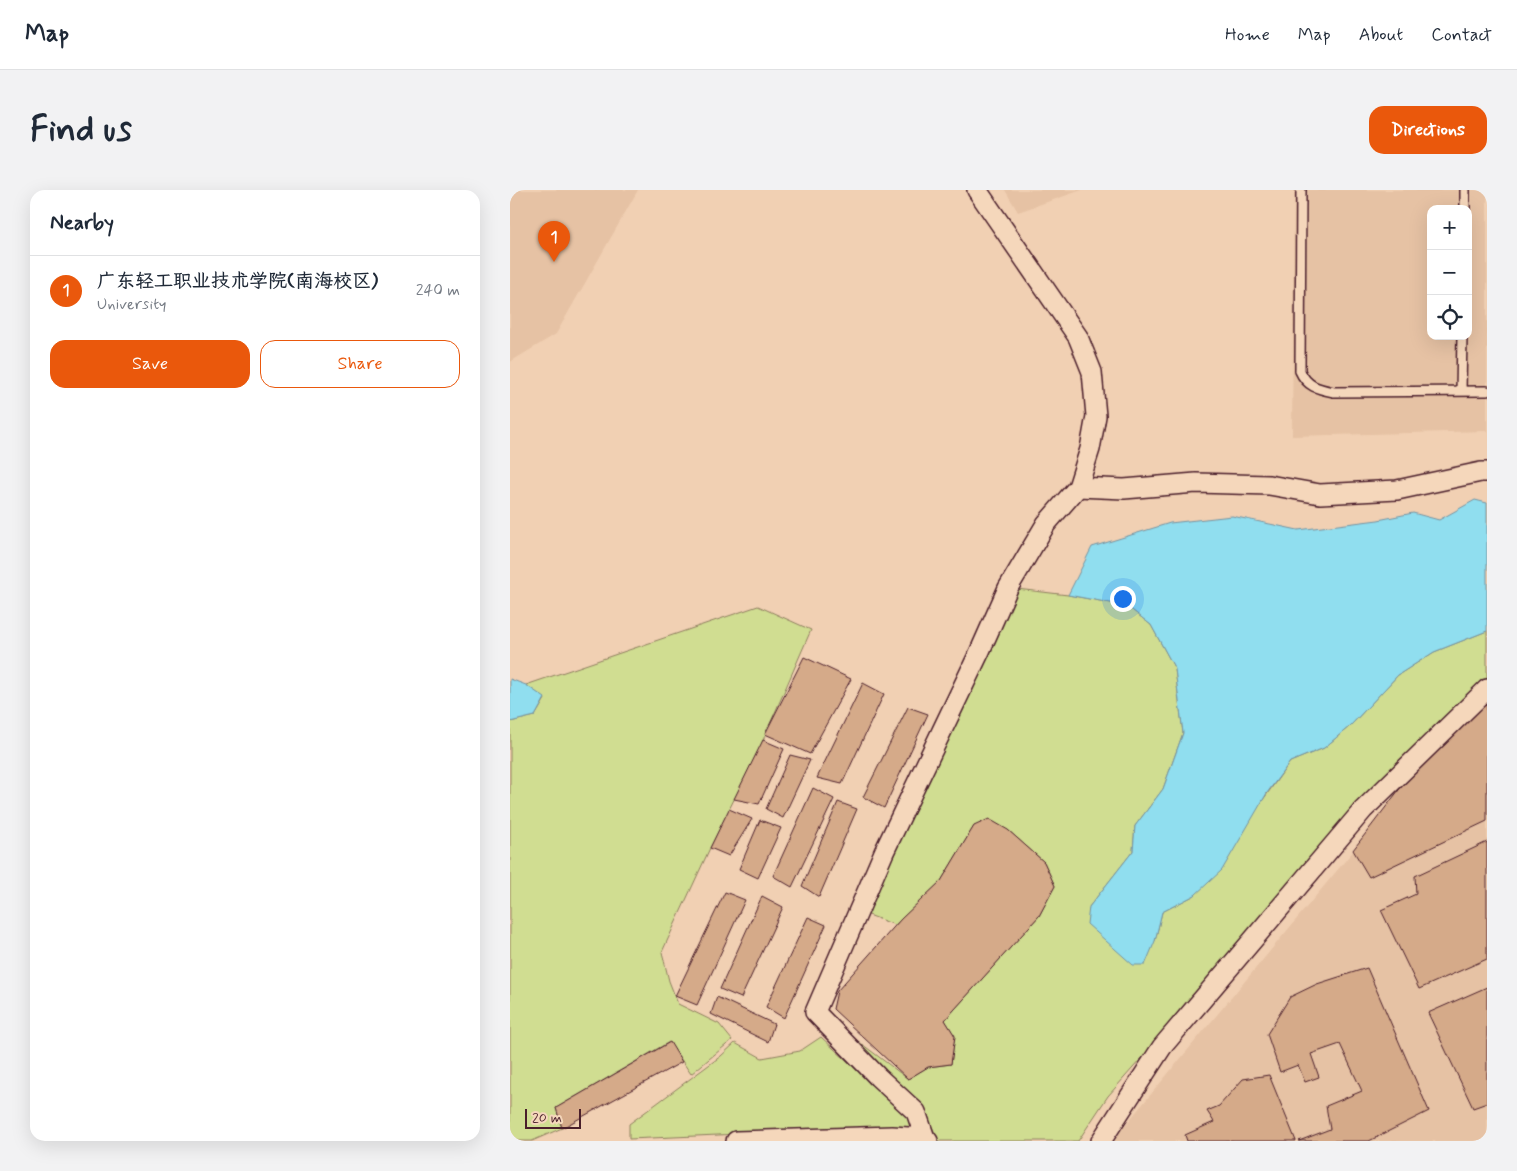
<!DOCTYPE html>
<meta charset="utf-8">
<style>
:root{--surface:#fff;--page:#f2f2f3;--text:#1f2937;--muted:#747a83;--line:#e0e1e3;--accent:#ea580c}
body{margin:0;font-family:Mynerve,"LXGW WenKai TC",sans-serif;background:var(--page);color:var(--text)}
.controls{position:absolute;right:15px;top:15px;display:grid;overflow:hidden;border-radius:10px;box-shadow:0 5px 20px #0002}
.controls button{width:45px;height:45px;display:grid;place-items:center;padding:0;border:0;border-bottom:1px solid var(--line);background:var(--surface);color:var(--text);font:25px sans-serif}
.scale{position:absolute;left:15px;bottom:12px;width:56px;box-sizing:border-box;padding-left:5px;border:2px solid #4a1f2b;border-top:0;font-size:14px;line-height:18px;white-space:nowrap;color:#4a1f2b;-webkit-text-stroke:4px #f5d7bb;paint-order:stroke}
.you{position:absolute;left:612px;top:408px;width:18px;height:18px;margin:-12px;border:4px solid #fff;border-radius:50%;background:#1a73e8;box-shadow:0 0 0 8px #1a73e833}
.badge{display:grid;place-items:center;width:32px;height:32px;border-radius:50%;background:var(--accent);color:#fff;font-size:16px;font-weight:700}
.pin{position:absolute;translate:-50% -41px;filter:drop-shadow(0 1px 2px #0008)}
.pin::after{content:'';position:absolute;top:26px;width:18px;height:15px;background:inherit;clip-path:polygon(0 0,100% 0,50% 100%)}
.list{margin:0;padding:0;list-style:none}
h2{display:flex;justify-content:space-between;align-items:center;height:65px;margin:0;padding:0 20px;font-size:21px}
h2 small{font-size:16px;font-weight:400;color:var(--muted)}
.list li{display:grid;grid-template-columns:32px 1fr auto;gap:15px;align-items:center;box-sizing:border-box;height:70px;padding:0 20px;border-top:1px solid var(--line)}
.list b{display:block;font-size:19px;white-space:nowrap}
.list p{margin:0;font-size:16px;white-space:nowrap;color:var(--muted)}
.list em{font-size:16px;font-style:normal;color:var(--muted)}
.actions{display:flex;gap:10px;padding:15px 20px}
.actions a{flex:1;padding:11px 0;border:1px solid var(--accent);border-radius:15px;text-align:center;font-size:18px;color:var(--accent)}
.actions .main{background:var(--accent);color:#fff}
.icon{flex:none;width:28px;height:28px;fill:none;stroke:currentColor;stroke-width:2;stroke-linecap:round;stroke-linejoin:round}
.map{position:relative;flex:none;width:977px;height:951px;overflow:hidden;border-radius:15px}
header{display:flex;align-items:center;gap:30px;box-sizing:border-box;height:70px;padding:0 25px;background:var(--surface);border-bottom:1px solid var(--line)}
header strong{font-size:24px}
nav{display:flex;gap:28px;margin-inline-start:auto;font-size:18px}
.intro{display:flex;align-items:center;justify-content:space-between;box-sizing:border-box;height:120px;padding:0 30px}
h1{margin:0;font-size:35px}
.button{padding:12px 22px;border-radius:15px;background:var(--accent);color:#fff;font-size:18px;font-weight:700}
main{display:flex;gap:30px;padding:0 30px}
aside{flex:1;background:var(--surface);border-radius:15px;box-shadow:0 5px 20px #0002}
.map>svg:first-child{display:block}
.built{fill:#e6c2a4;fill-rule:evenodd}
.green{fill:#d0dd91;stroke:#8d7e5e}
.water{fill:#90deef;stroke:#7492a1}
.building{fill:#d5aa89;stroke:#4a1f2b}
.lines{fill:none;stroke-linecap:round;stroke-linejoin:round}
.lane-casing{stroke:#4a1f2b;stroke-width:12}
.street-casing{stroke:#4a1f2b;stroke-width:22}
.lane{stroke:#f5d7bb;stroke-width:9}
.street{stroke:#f5d7bb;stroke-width:19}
</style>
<header>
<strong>Map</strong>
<nav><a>Home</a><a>Map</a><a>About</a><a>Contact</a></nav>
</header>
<div class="intro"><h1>Find us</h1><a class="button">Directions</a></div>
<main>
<aside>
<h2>Nearby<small></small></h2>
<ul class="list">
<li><span class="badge">1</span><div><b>广东轻工职业技术学院(南海校区)</b><p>University</p></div><em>240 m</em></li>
</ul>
<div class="actions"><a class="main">Save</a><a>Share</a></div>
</aside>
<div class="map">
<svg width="977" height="951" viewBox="0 0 977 951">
<rect width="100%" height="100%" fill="#f1d0b3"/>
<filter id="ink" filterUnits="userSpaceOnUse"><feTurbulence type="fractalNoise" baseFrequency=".02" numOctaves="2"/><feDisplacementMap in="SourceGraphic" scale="10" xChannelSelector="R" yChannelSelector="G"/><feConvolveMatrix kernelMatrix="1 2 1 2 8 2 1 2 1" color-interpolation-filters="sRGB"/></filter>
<g filter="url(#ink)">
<path class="built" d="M0,0H128L46,144L0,172Z
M495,0H572L508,22Z
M784,0H977V241L782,246ZM921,19H958V146H921Z
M977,510V951H602L934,552Z"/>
<path class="green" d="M498,398L558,405L617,416L641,435L665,479L673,543L653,599L625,636L623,661L579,717L645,751L652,722L685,705L780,572L814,558L840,536L888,485L924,462L977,441V499L853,620L598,906L568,951H429L412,917L344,856V848L398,889L418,877L441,874L445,846L435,830L529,726L545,696L534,672L498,640L464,636L431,691L385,735L356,724Z
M248,416L301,440L250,557L200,658L152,762L159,791L168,814L209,834L222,850L181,884L159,852L46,918L52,938L22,951H0V532L25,526L35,509L16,495Z
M311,847L408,936L119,949V934L211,866L225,853L252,868L290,861Z"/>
<path class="water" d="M965,310L977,313V441L924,462L888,485L840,536L814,558L780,572L757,603L712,680L685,705L652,722L645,751L635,775H623L577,734L579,717L623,661L625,636L653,599L673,543L665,479L641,435L617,416L558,405L582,357L660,333L722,326L788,340L868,330L903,323L929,330Z
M0,489L16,495L35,508L25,526L0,532Z"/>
<path class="building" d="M294,467L341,489L300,564L255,544Z
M353,493L374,504L332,594L307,588Z
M977,514V631L859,687L843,660L934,541Z
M398,517L418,524L374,618L353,607Z
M253,550L274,559L249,614L224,609Z
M280,565L300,570L273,628L256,619Z
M303,598L324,609L282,697L263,686Z
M328,612L347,619L309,707L292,696Z
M219,619L242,629L219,666L200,658Z
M479,629L498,640L534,672L545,696L529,726L435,830L445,846L441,874L418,877L398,889L323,819L327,801L391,729L431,691L464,636Z
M250,630L271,638L248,688L229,679Z
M977,652V769L909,799L871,720L906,704L905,686Z
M215,702L235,710L187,815L165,806Z
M252,706L273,717L231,808L210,799Z
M298,727L316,735L274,828L256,817Z
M857,778L919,921L859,951H789L820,939L816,916L852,901L830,854L801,864L809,887L795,892L788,875L770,882L757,844L780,807L807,794Z
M977,797V913L963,918L918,823Z
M207,807L264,834L258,852L201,824Z
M160,852L172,872L52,938L46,918Z
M759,885L786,951H677L675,945L704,932L697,921L709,916L733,889Z"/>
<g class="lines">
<defs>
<path id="lane" d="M791,0L790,181C797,197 809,199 824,202L977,201
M955,19V0
M951,201L952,146"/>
<path id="street" d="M467,0L568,147L582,182L586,226L580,259L568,297
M415,948L406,922L368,887L305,822L374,662L470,461L498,398L536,334L568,297L614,299L686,293L759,295L810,304L887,300L971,282H977
M226,951L382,946L415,948L418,951
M591,951L652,857L853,620L977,499"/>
</defs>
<use href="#lane" class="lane-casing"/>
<use href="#street" class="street-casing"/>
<use href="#lane" class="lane"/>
<use href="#street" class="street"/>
</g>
</g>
</svg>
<div class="controls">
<button>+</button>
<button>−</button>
<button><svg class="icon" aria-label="locate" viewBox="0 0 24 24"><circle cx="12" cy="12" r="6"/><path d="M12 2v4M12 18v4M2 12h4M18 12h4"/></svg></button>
</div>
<div class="scale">20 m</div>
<div class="you"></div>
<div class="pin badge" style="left:44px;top:72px">1</div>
</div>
</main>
